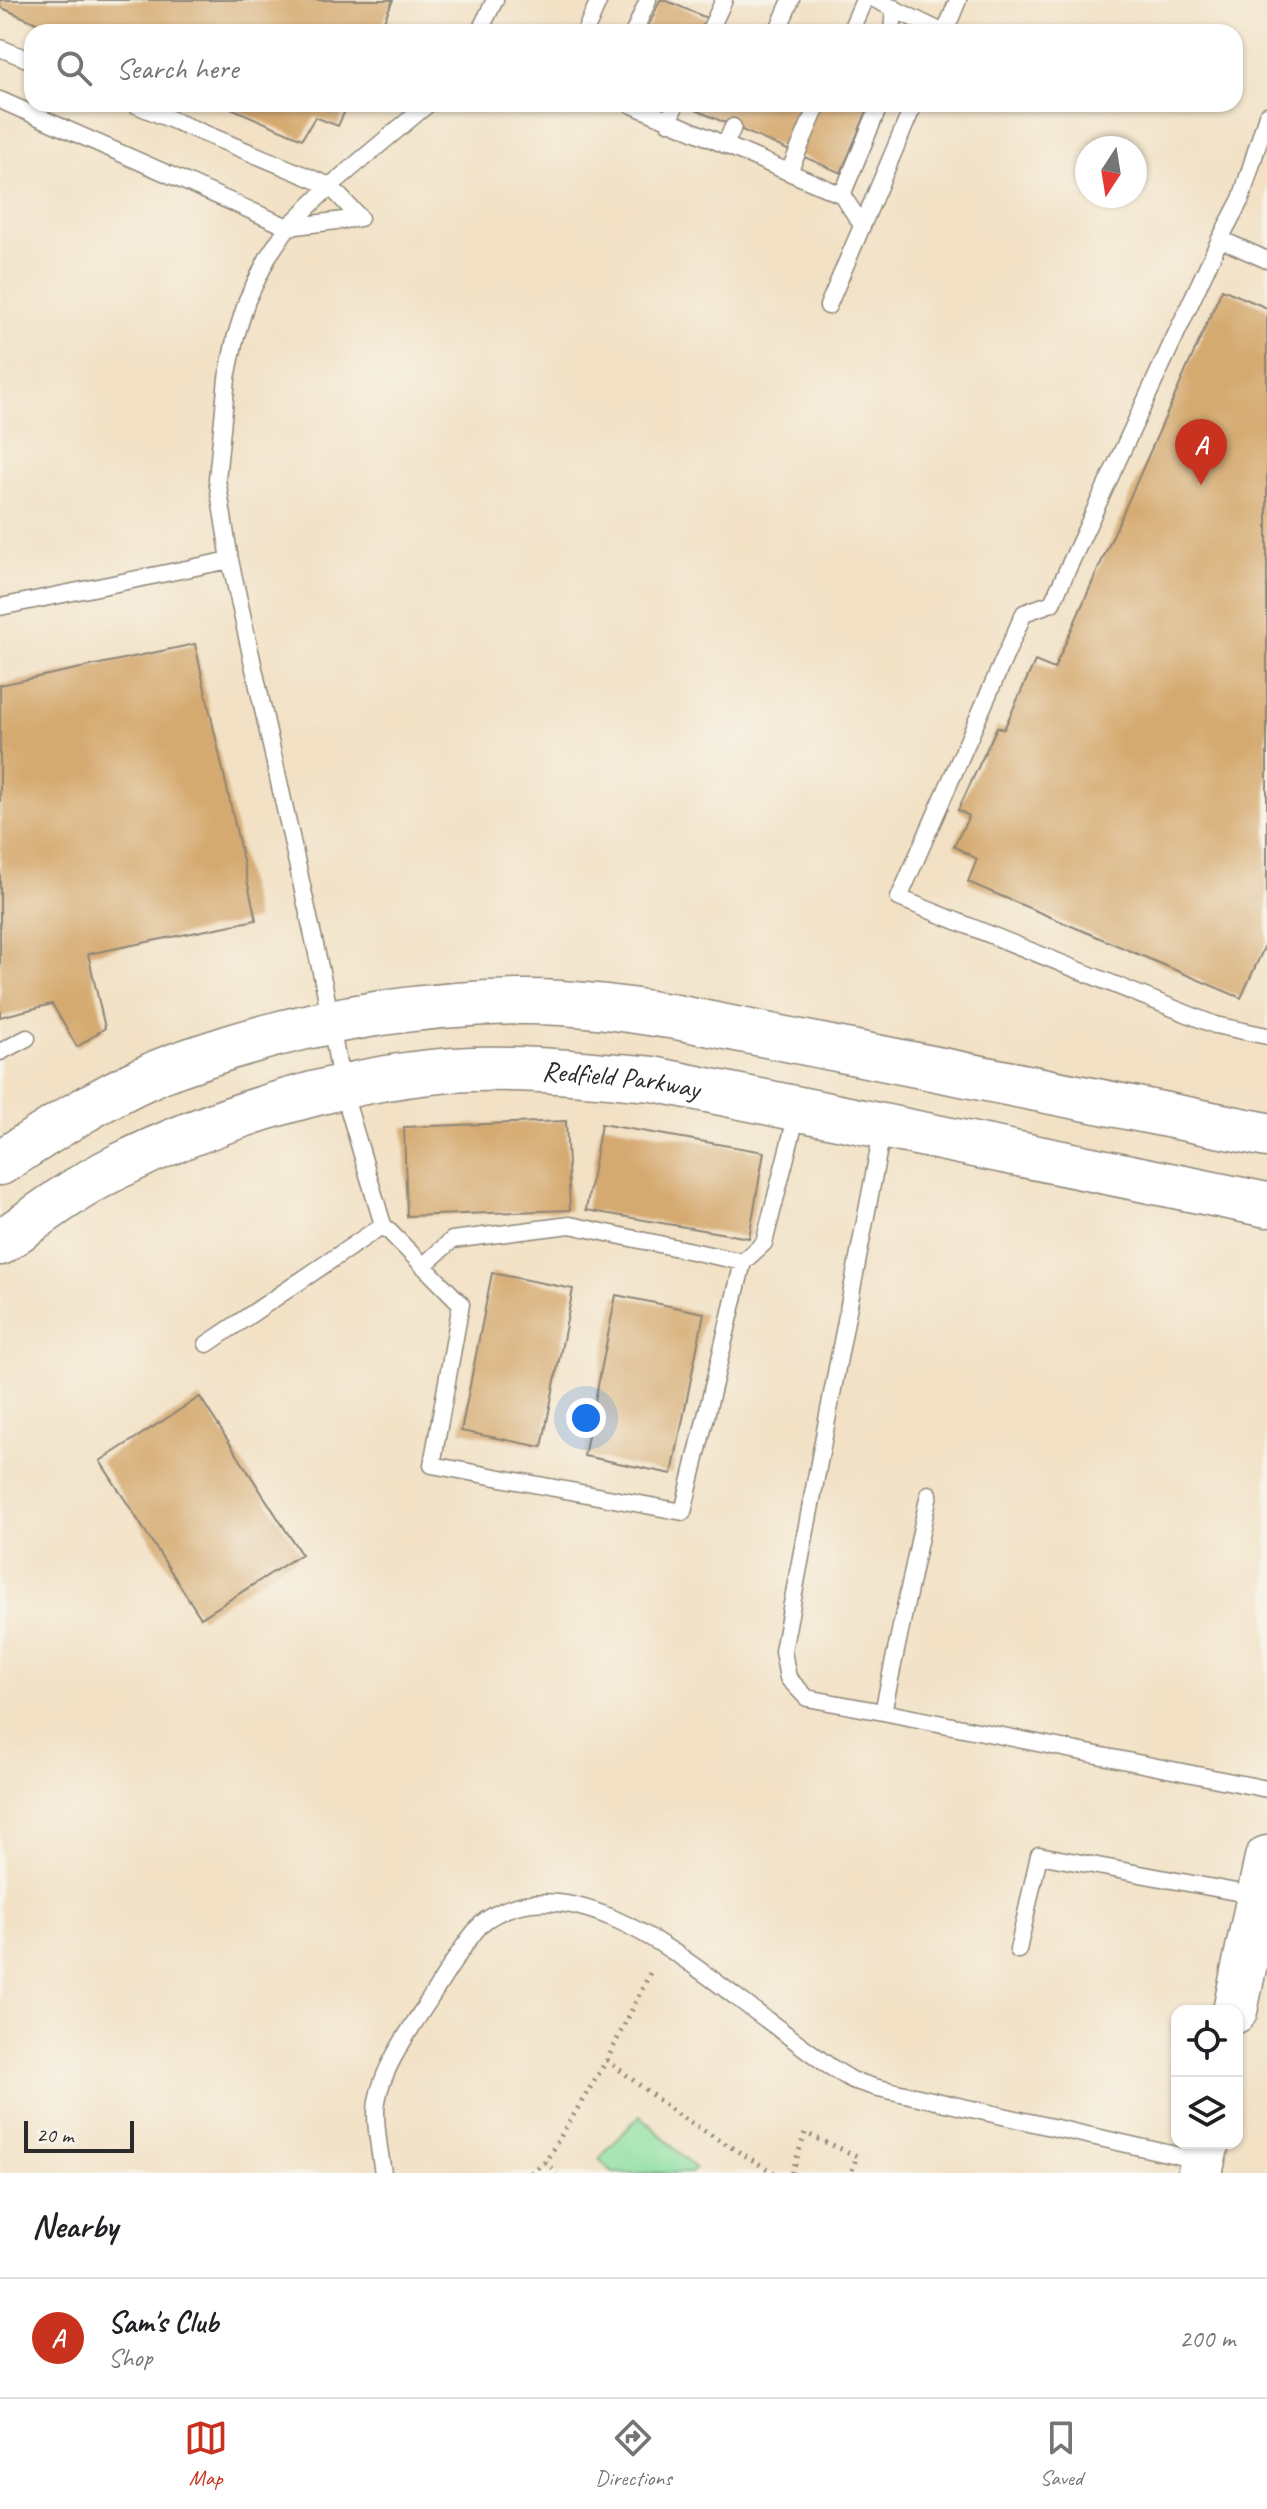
<!DOCTYPE html>
<style>
:root{--surface:#fff;--page:#f2f2f2;--text:#202124;--muted:#757577;--line:#e0e0e0;--accent:#c8321e}
body{margin:0;font-family:Caveat,sans-serif;background:var(--page);color:var(--text)}
.controls{position:absolute;right:24px;bottom:24px;display:grid;overflow:hidden;border-radius:16px;box-shadow:0 2px 6px #0004}
.controls button{width:72px;height:72px;display:grid;place-items:center;padding:0;border:0;border-bottom:2px solid var(--line);background:var(--surface);color:var(--text);font:40px sans-serif}
.compass{position:absolute;left:1075px;top:136px;width:72px;height:72px;border-radius:50%;background:var(--surface);box-shadow:0 2px 6px #0004;rotate:192deg}
.scale{position:absolute;left:24px;bottom:20px;width:110px;box-sizing:border-box;padding-left:8px;border:4px solid #2b2b2b;border-top:0;font-size:22px;line-height:28px;white-space:nowrap;color:#2b2b2b;-webkit-text-stroke:6px #f7f3e8;paint-order:stroke}
.you{position:absolute;left:586px;top:1418px;width:28px;height:28px;margin:-20px;border:6px solid #fff;border-radius:50%;background:#1a73e8;box-shadow:0 0 0 12px #1a73e833}
.badge{display:grid;place-items:center;width:52px;height:52px;border-radius:50%;background:var(--accent);color:#fff;font-size:26px;font-weight:700}
.pin{position:absolute;translate:-50% -66px;filter:drop-shadow(0 2px 4px #0008)}
.pin::after{content:'';position:absolute;top:42px;width:28px;height:24px;background:inherit;clip-path:polygon(0 0,100% 0,50% 100%)}
.list{margin:0;padding:0;list-style:none}
h2{display:flex;justify-content:space-between;align-items:center;height:104px;margin:0;padding:0 32px;font-size:34px}
h2 small{font-size:26px;font-weight:400;color:var(--muted)}
.list li{display:grid;grid-template-columns:52px 1fr auto;gap:24px;align-items:center;box-sizing:border-box;height:120px;padding:0 32px;border-top:2px solid var(--line)}
.list b{display:block;font-size:30px;white-space:nowrap}
.list p{margin:0;font-size:26px;white-space:nowrap;color:var(--muted)}
.list em{font-size:26px;font-style:normal;color:var(--muted)}
.icon{flex:none;width:44px;height:44px;fill:none;stroke:currentColor;stroke-width:2;stroke-linecap:round;stroke-linejoin:round}
.map{position:relative;flex:none;width:1267px;height:2173px;overflow:hidden}
.search{position:absolute;background:var(--surface);box-shadow:0 2px 6px #0004;left:24px;right:24px;top:24px;height:88px;display:flex;align-items:center;gap:20px;box-sizing:border-box;padding:0 28px;border-radius:24px;color:var(--muted);font-size:30px}
.sheet{height:224px;background:var(--surface)}
nav{display:flex;justify-content:space-around;align-items:center;box-sizing:border-box;height:112px;border-top:2px solid var(--line);background:var(--surface);font-size:22px;color:var(--muted)}
nav a{display:grid;justify-items:center;gap:4px}
nav .on{color:var(--accent)}
.map>svg:first-child{display:block}
.green{fill:#8ce0a2;stroke:#5c8666;stroke-width:2}
.building{fill:#d5aa71}
.lines{fill:none;stroke-linecap:round;stroke-linejoin:round}
.lane-casing{stroke:#8e8678;stroke-width:19}
.secondary-casing{stroke:#8e8678;stroke-width:47}
.path{stroke:#8e8678;stroke-width:5;stroke-dasharray:2 6;stroke-linecap:butt}
.lane{stroke:#fff;stroke-width:16}
.secondary{stroke:#fff;stroke-width:44}
.labels{text-anchor:middle;stroke-width:7;stroke-linejoin:round;paint-order:stroke}
.street-label{font-size:28px;fill:#2b2b2b;stroke:#f7f3e8}
</style>
<div class="map">
<svg width="1267" height="2173" viewBox="0 0 1267 2173">
<rect width="100%" height="100%" fill="#f7f3e8"/>
<filter id="ink" filterUnits="userSpaceOnUse"><feTurbulence type="fractalNoise" baseFrequency=".0125" numOctaves="2"/><feDisplacementMap in="SourceGraphic" scale="16" xChannelSelector="R" yChannelSelector="G"/><feConvolveMatrix kernelMatrix="1 2 1 2 8 2 1 2 1" color-interpolation-filters="sRGB"/></filter>
<filter id="wash" filterUnits="userSpaceOnUse"><feTurbulence type="fractalNoise" baseFrequency=".006" numOctaves="4" result="noise"/><feDisplacementMap in="SourceGraphic" scale="32" xChannelSelector="R" yChannelSelector="G"/><feGaussianBlur stdDeviation="1.8" result="paint"/><feColorMatrix in="noise" values="0 0 0 0 0 0 0 0 0 0 0 0 0 0 0 0 0 1.4 0 .05"/><feComposite in="paint" operator="in"/></filter>
<g filter="url(#wash)">
<rect width="100%" height="100%" fill="#f2e1c5"/>
<path class="green" d="M640,2115L695,2168L691,2173H613L599,2159Z"/>
<g id="blocks">
<path class="building" d="M0,0H393L379,32H57L0,7Z
M660,0H665L739,32H646Z
M222,104H348L338,126L315,117L302,139Z
M682,104H870L841,173Z
M1222,289L1267,308V941L1241,998L968,882L977,859L954,846L969,816L958,810L997,727L1004,729L1035,661L1054,669Z
M195,644L256,920L88,954L105,1028L77,1047L52,1004L0,1017V685Z
M566,1121L570,1210L407,1216L404,1127Z
M601,1124L764,1152L749,1238L586,1210Z
M492,1273L573,1289L542,1447L461,1431Z
M616,1295L704,1313L672,1474L584,1456Z
M200,1397L301,1554L201,1618L100,1461Z"/>
</g>
</g>
<g filter="url(#ink)">
<use href="#blocks" fill-opacity="0" stroke="#8e8678" stroke-width="2"/>
<g class="lines">
<defs>
<path id="lane" d="M876,0L942,32
M479,32L495,0
M585,32L599,0
M634,32L648,0
M709,32L724,0
M777,32L791,0
M850,32L864,0
M892,32L894,8
M945,32L958,0
M0,48L32,61
M0,100L288,227L360,218
M134,104L330,186L360,218
M630,104L842,195L862,225
M1267,115L1241,199L1220,239L1267,260
M668,122L676,104
M725,145L733,127
M789,172L818,104
M842,195L880,104
M1220,239L1052,603L1024,613L899,898L1215,1025L1267,1036
M828,306L914,104
M0,607L230,560
M0,1052L27,1038
M383,1225L461,1304L432,1465L683,1512L743,1262L570,1225L452,1240L423,1266
M743,1262L764,1243L798,1110
M207,1344L383,1225L342,1087L325,990L230,560L217,479L227,378L235,339L247,300L269,255L288,227L330,186L428,104
M929,1494L883,1712L1267,1789
M883,1712L807,1698L788,1678L783,1651L883,1127
M1018,1950L1039,1855L1257,1896
M383,2173C380,2153 376,2133 376,2113C376,2074 413,2026 433,1994C444,1977 472,1930 486,1920C566,1865 673,1950 736,1997C767,2020 798,2043 829,2066L852,2080L874,2087L1202,2161"/>
<g id="secondary">
<path d="M0,1163C49,1131 98,1099 152,1075C168,1067 186,1062 203,1056C305,1021 412,1004 519,1002C571,1001 625,1009 676,1017L1267,1135"/>
<path id="s1" d="M0,1243C38,1216 75,1188 117,1167C218,1116 358,1073 471,1069C532,1067 593,1074 653,1079L1267,1205"/>
<path d="M1235,2011L1267,1858"/>
<path d="M1200,2173L1207,2143"/>
</g>
</defs>
<use href="#lane" class="lane-casing"/>
<use href="#secondary" class="secondary-casing"/>
<path class="path" d="M607,2060L678,2115L774,2173
M545,2162L557,2173
M531,2173L545,2162L607,2060L652,1969
M792,2173L805,2133L857,2156L851,2173"/>
<use href="#lane" class="lane"/>
<use href="#secondary" class="secondary"/>
</g>
</g>
<g class="labels">
<g class="street-label">
<text dy="10" stroke="none"><textPath href="#s1" startOffset="660">Redfield Parkway</textPath></text>
</g>
</g>
</svg>
<div class="controls">
<button><svg class="icon" aria-label="locate" viewBox="0 0 24 24"><circle cx="12" cy="12" r="6"/><path d="M12 2v4M12 18v4M2 12h4M18 12h4"/></svg></button>
<button><svg class="icon" aria-label="layers" viewBox="0 0 24 24"><path d="M12 4l9 5-9 5-9-5zM3 14l9 5 9-5"/></svg></button>
</div>
<svg class="compass" viewBox="-18 -18 36 36"><path d="M0-13l5 13h-10z" fill="#e53935"/><path d="M0 13l5-13h-10z" fill="#757577"/></svg>
<div class="scale">20 m</div>
<div class="you"></div>
<div class="pin badge" style="left:1201px;top:485px">A</div>
<div class="search"><svg class="icon" aria-label="search" viewBox="0 0 24 24"><circle cx="10" cy="10" r="6"/><path d="M15 15l6 6"/></svg>Search here</div>
</div>
<section class="sheet">
<h2>Nearby<small></small></h2>
<ul class="list">
<li><span class="badge">A</span><div><b>Sam's Club</b><p>Shop</p></div><em>200 m</em></li>
</ul>
</section>
<nav>
<a class="on"><svg class="icon" aria-label="map" viewBox="0 0 24 24"><path d="M3 6l6-2 6 2 6-2v14l-6 2-6-2-6 2zM9 4v14M15 6v14"/></svg>Map</a>
<a><svg class="icon" aria-label="directions" viewBox="0 0 24 24"><path d="M12 3l9 9-9 9-9-9zM9 14v-3h6M13 9l2 2-2 2"/></svg>Directions</a>
<a><svg class="icon" aria-label="saved" viewBox="0 0 24 24"><path d="M7 4h10v16l-5-4-5 4z"/></svg>Saved</a>
</nav>
